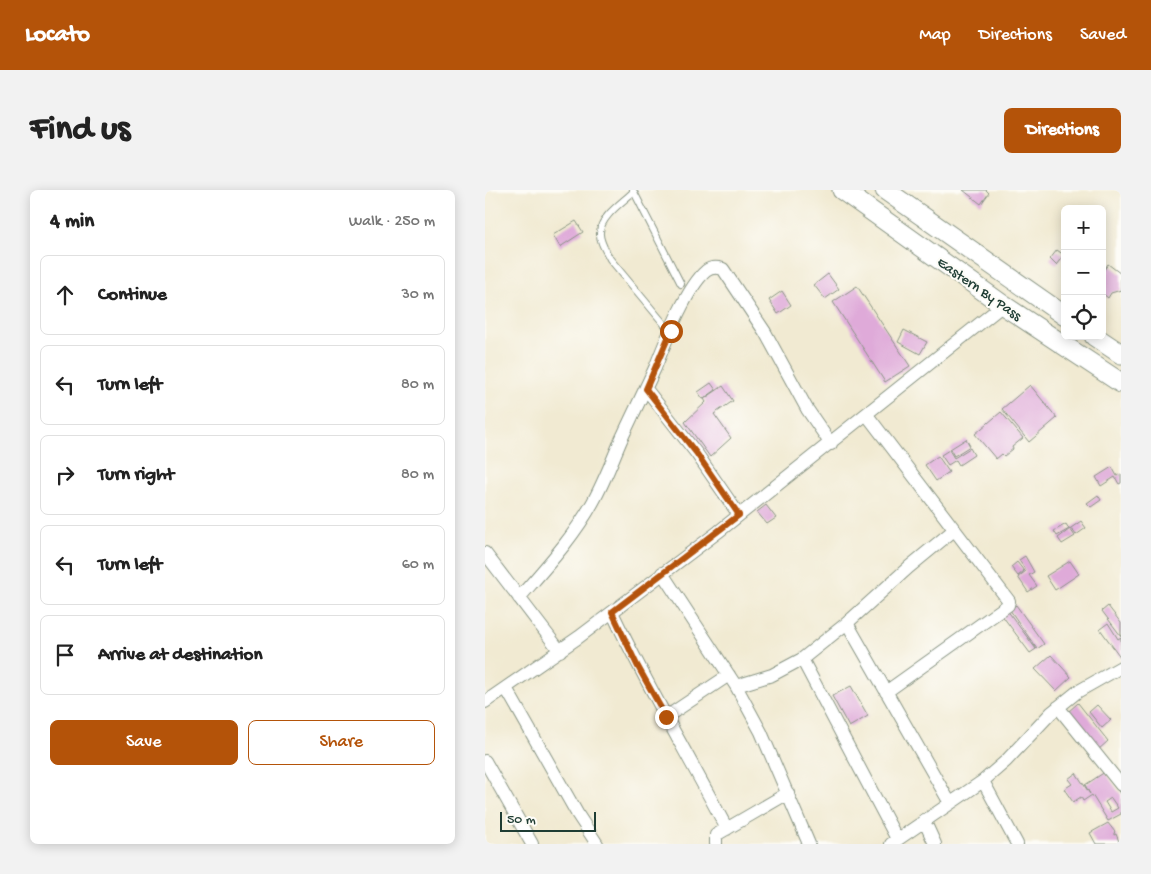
<!DOCTYPE html>
<meta charset="utf-8">
<style>
:root{--surface:#fff;--page:#f2f2f2;--text:#222;--muted:#767676;--line:#e0e0e0;--accent:#b45309}
body{margin:0;font-family:"Gochi Hand",sans-serif;background:var(--page);color:var(--text)}
.controls{position:absolute;right:15px;top:15px;display:grid;overflow:hidden;border-radius:8px;box-shadow:0 2px 12px #0003}
.controls button{width:45px;height:45px;display:grid;place-items:center;padding:0;border:0;border-bottom:1px solid var(--line);background:var(--surface);color:var(--text);font:25px sans-serif}
.scale{position:absolute;left:15px;bottom:12px;width:96px;box-sizing:border-box;padding-left:5px;border:2px solid #1f3d34;border-top:0;font-size:14px;line-height:18px;white-space:nowrap;color:#1f3d34;-webkit-text-stroke:4px #fdfcf7;paint-order:stroke}
.stop{position:absolute;width:15px;height:15px;margin:-11px;border:4px solid #b45309;border-radius:50%;background:#fff}
.stop.end{background:#b45309;border-color:#fff;box-shadow:0 1px 5px #0008}
.list{margin:0;padding:0;list-style:none}
h2{display:flex;justify-content:space-between;align-items:center;height:65px;margin:0;padding:0 20px;font-size:21px}
h2 small{font-size:16px;font-weight:400;color:var(--muted)}
.list li{display:grid;grid-template-columns:32px 1fr auto;gap:15px;align-items:center;box-sizing:border-box;height:80px;margin:0 10px 10px;padding:0 10px;border:1px solid var(--line);border-radius:8px}
.list b{display:block;font-size:19px;white-space:nowrap}
.list em{font-size:16px;font-style:normal;color:var(--muted)}
.actions{display:flex;gap:10px;padding:15px 20px}
.actions a{flex:1;padding:11px 0;border:1px solid var(--accent);border-radius:8px;text-align:center;font-size:18px;color:var(--accent)}
.actions .main{background:var(--accent);color:#fff}
.icon{flex:none;width:28px;height:28px;fill:none;stroke:currentColor;stroke-width:2;stroke-linecap:round;stroke-linejoin:round}
.map{position:relative;flex:none;width:636px;height:654px;overflow:hidden;border-radius:8px}
header{display:flex;align-items:center;gap:30px;box-sizing:border-box;height:70px;padding:0 25px;background:var(--accent);color:#fff}
header strong{font-size:24px}
nav{display:flex;gap:28px;margin-inline-start:auto;font-size:18px}
.intro{display:flex;align-items:center;justify-content:space-between;box-sizing:border-box;height:120px;padding:0 30px}
h1{margin:0;font-size:35px}
.button{padding:12px 22px;border-radius:8px;background:var(--accent);color:#fff;font-size:18px;font-weight:700}
main{display:flex;gap:30px;padding:0 30px}
aside{flex:1;background:var(--surface);border-radius:8px;box-shadow:0 2px 12px #0003}
.map>svg:first-child{display:block}
.building{fill:#dfaad9;fill-rule:evenodd}
.lines{fill:none;stroke-linecap:round;stroke-linejoin:round}
.service-casing{stroke:#889483;stroke-width:8}
.minor-casing{stroke:#889483;stroke-width:14}
.primary-casing{stroke:#889483;stroke-width:21}
.service{stroke:#fff;stroke-width:6}
.minor{stroke:#fff;stroke-width:12}
.primary{stroke:#fff;stroke-width:19}
.route{stroke:#b45309;stroke-width:6}
.labels{text-anchor:middle;stroke-width:4;stroke-linejoin:round;paint-order:stroke}
.street-label{font-size:15px;fill:#1f3d34;stroke:#fdfcf7}
</style>
<header>
<strong>Locato</strong>
<nav><a>Map</a><a>Directions</a><a>Saved</a></nav>
</header>
<div class="intro"><h1>Find us</h1><a class="button">Directions</a></div>
<main>
<aside>
<h2>4 min<small>Walk · 250 m</small></h2>
<ul class="list">
<li><svg class="icon" aria-label="ahead" viewBox="0 0 24 24"><path d="M12 20V5M6 11l6-6 6 6"/></svg><div><b>Continue</b></div><em>30 m</em></li>
<li><svg class="icon" aria-label="left" viewBox="0 0 24 24"><path d="M17 20v-9H6M10 6l-5 5 5 5"/></svg><div><b>Turn left</b></div><em>80 m</em></li>
<li><svg class="icon" aria-label="right" viewBox="0 0 24 24"><path d="M7 20v-9h11M14 6l5 5-5 5"/></svg><div><b>Turn right</b></div><em>80 m</em></li>
<li><svg class="icon" aria-label="left" viewBox="0 0 24 24"><path d="M17 20v-9H6M10 6l-5 5 5 5"/></svg><div><b>Turn left</b></div><em>60 m</em></li>
<li><svg class="icon" aria-label="arrive" viewBox="0 0 24 24"><path d="M6 21V4h12l-3 4 3 4H6"/></svg><div><b>Arrive at destination</b></div></li>
</ul>
<div class="actions"><a class="main">Save</a><a>Share</a></div>
</aside>
<div class="map">
<svg width="636" height="654" viewBox="0 0 636 654">
<rect width="100%" height="100%" fill="#fdfcf7"/>
<filter id="ink" filterUnits="userSpaceOnUse"><feTurbulence type="fractalNoise" baseFrequency=".02" numOctaves="2"/><feDisplacementMap in="SourceGraphic" scale="10" xChannelSelector="R" yChannelSelector="G"/><feConvolveMatrix kernelMatrix="1 2 1 2 8 2 1 2 1" color-interpolation-filters="sRGB"/></filter>
<filter id="wash" filterUnits="userSpaceOnUse"><feTurbulence type="fractalNoise" baseFrequency=".0096" numOctaves="4" result="noise"/><feDisplacementMap in="SourceGraphic" scale="20" xChannelSelector="R" yChannelSelector="G"/><feGaussianBlur stdDeviation="1.12" result="paint"/><feColorMatrix in="noise" values="0 0 0 0 0 0 0 0 0 0 0 0 0 0 0 0 0 1.4 0 .05"/><feComposite in="paint" operator="in"/></filter>
<g filter="url(#wash)">
<rect width="100%" height="100%" fill="#f1ead2"/>
<g id="blocks">
<path class="building" d="M478,0H501L504,3L496,14Z
M91,31L98,42L75,57L68,45Z
M572,60L579,65L571,75L565,69Z
M623,74L636,84V100L626,103L623,108L617,103V83Z
M343,84L354,99L340,109L329,95Z
M372,96L425,176L400,192L348,112Z
M297,101L306,115L293,124L284,110Z
M419,140L442,152L435,164L413,152Z
M226,193L231,200L218,209L213,202Z
M545,195L572,228L544,252L517,219Z
M238,196L248,211L229,224L246,248L225,267L200,232L221,212L219,209Z
M516,222L538,248L527,257L528,259L519,266L517,264L511,269L490,244Z
M481,249L485,256L469,266L465,259Z
M485,258L489,265L474,275L471,270L463,275L456,265L464,260L469,268Z
M453,266L464,282L451,291L440,275Z
M627,277L632,286L636,284V293L634,294L630,287L616,296L611,287Z
M613,305L616,310L606,317L602,313Z
M281,315L291,328L282,334L272,322Z
M596,331L601,338L591,345L586,338Z
M581,334L584,339L572,346L569,341Z
M585,339L590,346L577,354L573,348Z
M540,366L549,382L544,385L552,396L543,402L533,387L541,381L534,370Z
M585,371L594,384L570,400L561,386Z
M532,372L539,381L533,386L526,377Z
M531,415L559,454L552,459L525,420Z
M623,416L636,433V446L617,421Z
M522,420L551,459L545,463L516,424Z
M623,433L633,449L636,447V468L615,439Z
M566,465L586,487L571,501L550,479Z
M366,496L383,526L364,537L347,506Z
M593,513L623,551L613,560L583,522Z
M612,515L626,530L617,538L604,522Z
M620,582L636,605V624L623,631L607,605L598,611L596,607L588,612L579,599L587,594L583,589L591,583L605,604L600,595ZM626,608L633,618L626,622L620,612Z
M623,633L630,642L629,643V645L631,644L635,654H611L605,643Z"/>
</g>
</g>
<g filter="url(#ink)">
<use href="#blocks" fill-opacity="0" stroke="#889483" stroke-width="1"/>
<g class="lines">
<defs>
<path id="service" d="M148,0L196,94
M148,2C138,12 116,26 115,42C114,51 121,61 125,69L185,141"/>
<path id="minor" d="M161,199L212,264L254,325
M382,225L524,411L523,415L401,502
M0,363L75,461
M177,383L251,496L276,542L324,654
M34,408C60,378 89,347 108,312C119,292 127,271 136,250C147,226 159,202 170,178C180,153 201,98 221,81C226,77 231,77 238,79L280,142L322,219L346,254
M127,422C162,496 204,567 242,639
M362,433L465,613
M317,469L412,649
M251,496L287,485L317,469L362,433L424,377L469,340
M21,498L93,625L112,654
M0,512L94,447L233,342L518,115
M573,517L636,595
M181,527L244,485
M0,571L47,654
M498,591L532,654
M439,630L450,654
M231,654V645L303,603
M406,654L498,591L521,571L566,523L592,502L636,477"/>
<path id="primary" d="M357,0L518,115L636,193
M400,0L580,126
M609,146L636,164"/>
</defs>
<use href="#service" class="service-casing"/>
<use href="#minor" class="minor-casing"/>
<use href="#primary" class="primary-casing"/>
<use href="#service" class="service"/>
<use href="#minor" class="minor"/>
<use href="#primary" class="primary"/>
</g>
</g>
<g class="lines" filter="url(#ink)">
<path class="route" d="M181,527L152,475L127,422L254,325L212,264L161,199L186,141"/>
</g>
<g class="labels">
<g class="street-label">
<text transform="translate(495 98) rotate(35)" y="5">Eastern By Pass</text>
</g>
</g>
</svg>
<div class="controls">
<button>+</button>
<button>−</button>
<button><svg class="icon" aria-label="locate" viewBox="0 0 24 24"><circle cx="12" cy="12" r="6"/><path d="M12 2v4M12 18v4M2 12h4M18 12h4"/></svg></button>
</div>
<div class="scale">50 m</div>
<div class="stop" style="left:186px;top:141px"></div>
<div class="stop end" style="left:181px;top:527px"></div>
</div>
</main>
